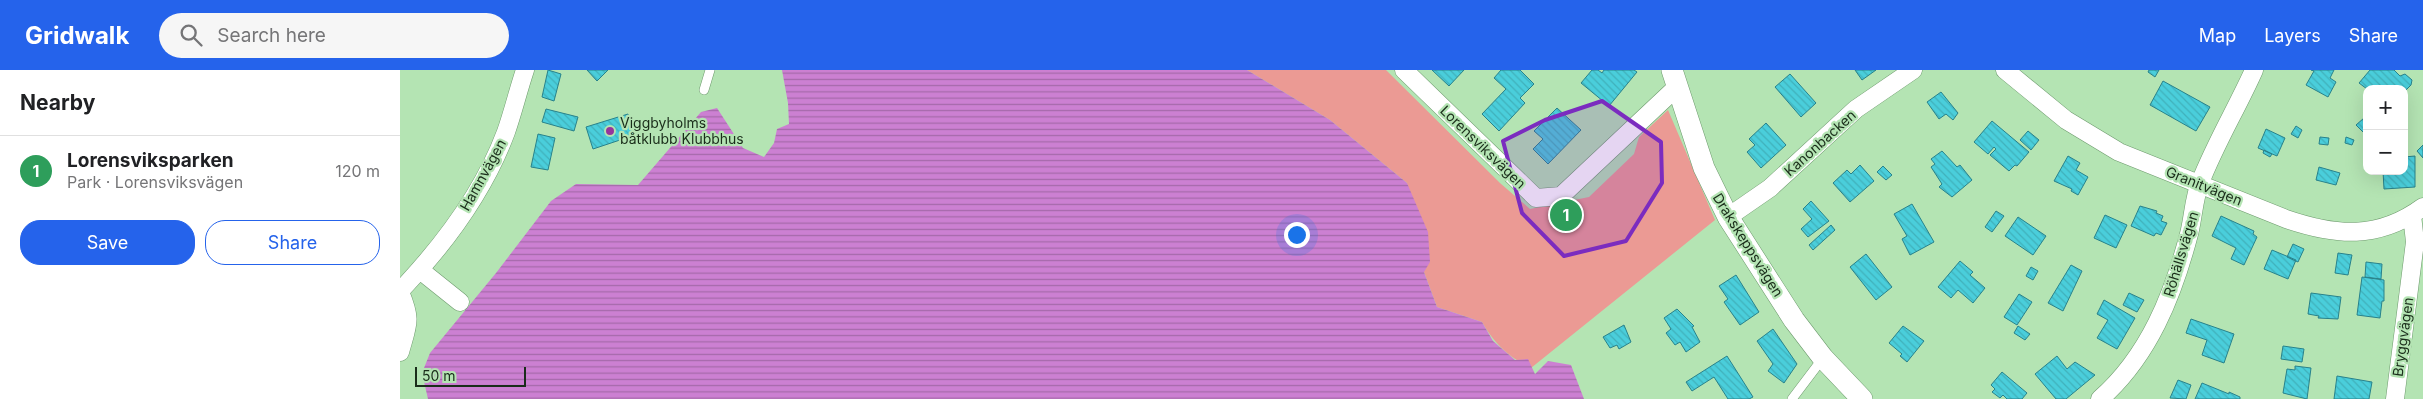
<!DOCTYPE html>
<meta charset="utf-8">
<style>
:root{--surface:#fff;--page:#f6f6f6;--text:#202124;--muted:#757577;--line:#e0e0e0;--accent:#2563eb}
body{margin:0;font-family:Inter,sans-serif;background:var(--page);color:var(--text)}
.controls{position:absolute;right:15px;top:15px;display:grid;overflow:hidden;border-radius:10px;box-shadow:0 5px 20px #0002}
.controls button{width:45px;height:45px;display:grid;place-items:center;padding:0;border:0;border-bottom:1px solid var(--line);background:var(--surface);color:var(--text);font:25px sans-serif}
.scale{position:absolute;left:15px;bottom:12px;width:111px;box-sizing:border-box;padding-left:5px;border:2px solid #1a2d1a;border-top:0;font-size:14px;line-height:18px;white-space:nowrap;color:#1a2d1a;-webkit-text-stroke:4px #b4e4b3;paint-order:stroke}
.you{position:absolute;left:896px;top:164px;width:18px;height:18px;margin:-12px;border:4px solid #fff;border-radius:50%;background:#1a73e8;box-shadow:0 0 0 8px #1a73e833}
.badge{display:grid;place-items:center;width:32px;height:32px;border-radius:50%;background:var(--accent);color:#fff;font-size:16px;font-weight:700}
.pin{position:absolute;translate:-50% -50%;border:2px solid #fff;box-shadow:0 1px 5px #0006}
.list{margin:0;padding:0;list-style:none}
h2{display:flex;justify-content:space-between;align-items:center;height:65px;margin:0;padding:0 20px;font-size:21px}
h2 small{font-size:16px;font-weight:400;color:var(--muted)}
.list li{display:grid;grid-template-columns:32px 1fr auto;gap:15px;align-items:center;box-sizing:border-box;height:70px;padding:0 20px;border-top:1px solid var(--line)}
.list b{display:block;font-size:19px;white-space:nowrap}
.list p{margin:0;font-size:16px;white-space:nowrap;color:var(--muted)}
.list em{font-size:16px;font-style:normal;color:var(--muted)}
.actions{display:flex;gap:10px;padding:15px 20px}
.actions a{flex:1;padding:11px 0;border:1px solid var(--accent);border-radius:20px;text-align:center;font-size:18px;color:var(--accent)}
.actions .main{background:var(--accent);color:#fff}
.icon{flex:none;width:28px;height:28px;fill:none;stroke:currentColor;stroke-width:2;stroke-linecap:round;stroke-linejoin:round}
.map{position:relative;flex:none;width:2023px;height:329px;overflow:hidden}
header{display:flex;align-items:center;gap:30px;box-sizing:border-box;height:70px;padding:0 25px;background:var(--accent);color:#fff}
header strong{font-size:24px}
nav{display:flex;gap:28px;margin-inline-start:auto;font-size:18px}
.search{width:350px;height:45px;background:var(--page);display:flex;align-items:center;gap:12px;box-sizing:border-box;padding:0 18px;border-radius:28px;color:var(--muted);font-size:19px}
main{display:flex}
aside{flex:1;background:var(--surface)}
.map>svg:first-child{display:block}
.green{fill:#eb9a94}
.water{fill:url(#water-rules)}
.building{fill:url(#building-back-hatch);stroke:#28828b}
.lines{fill:none;stroke-linecap:round;stroke-linejoin:round}
.service-casing{stroke:#6d9a6d;stroke-width:10}
.minor-casing{stroke:#6d9a6d;stroke-width:19}
.tertiary-casing{stroke:#6d9a6d;stroke-width:22}
.service{stroke:#fff;stroke-width:9}
.minor{stroke:#fff;stroke-width:18}
.tertiary{stroke:#fff;stroke-width:21}
.marked{fill:#7b2cbf;fill-opacity:0.2;stroke:#7b2cbf;stroke-width:4;stroke-linejoin:round}
.poi-dot{fill:#95359d;stroke:#b4e4b3;stroke-width:2}
.labels{text-anchor:middle;stroke-width:4.5;stroke-linejoin:round;paint-order:stroke}
.poi-label{font-size:14px;fill:#1a2d1a;stroke:#b4e4b3;text-anchor:start}
.street-label{font-size:14px;fill:#1a2d1a;stroke:#b4e4b3}
</style>
<header>
<strong>Gridwalk</strong>
<div class="search"><svg class="icon" aria-label="search" viewBox="0 0 24 24"><circle cx="10" cy="10" r="6"/><path d="M15 15l6 6"/></svg>Search here</div>
<nav><a>Map</a><a>Layers</a><a>Share</a></nav>
</header>
<main>
<aside>
<h2>Nearby<small></small></h2>
<ul class="list">
<li><span class="badge" style="background:#2e9e5b">1</span><div><b>Lorensviksparken</b><p>Park · Lorensviksvägen</p></div><em>120 m</em></li>
</ul>
<div class="actions"><a class="main">Save</a><a>Share</a></div>
</aside>
<div class="map">
<svg width="2023" height="329" viewBox="0 0 2023 329">
<defs>
<pattern id="water-rules" width="6" height="5" patternUnits="userSpaceOnUse" patternTransform="scale(1.25)"><rect width="6" height="5" fill="#cc80d2"/><path d="M0 2.5h6" fill="none" stroke="#a569aa"/></pattern>
<pattern id="building-back-hatch" width="6" height="6" patternUnits="userSpaceOnUse" patternTransform="scale(1.25)"><rect width="6" height="6" fill="#4acedb"/><path d="M-1 5l2 2M0 0l6 6M5-1l2 2" fill="none" stroke="#40b1bb"/></pattern>
</defs>
<rect width="100%" height="100%" fill="#b4e4b3"/>
<path class="green" d="M847,0H986L1100,113L1130,139L1189,127L1234,84L1239,67L1268,40L1315,150L1131,298C1108,287 1094,273 1082,252L1037,237L1024,202L1007,113L930,50Z"/>
<path class="water" d="M382,0H847L930,50L1007,113L1028,162L1030,192L1024,202L1037,237L1082,252L1093,271L1115,290L1128,289L1135,304L1148,291L1171,295L1184,329H28L22,303L30,283L96,203L151,131L176,114L238,115L301,42L317,38L343,78L364,87L374,73L377,59L389,54L388,33Z"/>
<path class="building" d="M148,0L161,4L154,31L142,27Z
M187,0H208L197,11Z
M1032,0H1064L1049,16Z
M1101,0H1120L1134,14L1120,28L1125,33L1099,61L1082,44L1106,19L1094,8Z
M1192,0H1198L1202,3L1204,0H1234L1237,2L1209,36L1181,13Z
M1455,0H1476L1462,10Z
M1749,0H1759L1755,7L1748,2Z
M1911,0H1934L1930,8L1936,12L1928,27L1906,15L1914,1Z
M1970,0H1994L2000,6L2005,4L2012,10L2011,15L2004,22V19H1967L1959,13Z
M1390,4L1416,33L1401,47L1375,17Z
M1763,11L1810,37L1796,61L1750,35Z
M1541,22L1558,43L1553,50L1546,44L1539,49L1527,32Z
M1157,38L1181,60L1148,94L1133,79L1143,69L1134,61Z
M146,39L178,47L174,61L142,52Z
M228,44L235,65L193,79L186,57Z
M1964,48L1967,51V59L1963,62L1956,55Z
M1592,51L1629,82L1617,96L1615,95L1609,101L1590,85L1596,79L1594,77L1588,84L1574,72Z
M1366,53L1386,75L1361,98L1347,82L1355,75L1349,69Z
M1896,56L1902,60L1898,68L1891,64Z
M1866,59L1885,68L1877,86L1858,78Z
M1628,61L1639,70L1631,80L1620,70Z
M138,64L155,68L148,100L131,97Z
M1920,67L1929,68L1928,75L1919,74Z
M1946,67L1954,70L1952,75L1945,73Z
M2023,75V88L2017,81Z
M1864,80L1872,84L1870,87L1863,83Z
M1542,81L1557,97L1560,95L1572,110L1552,127L1539,117L1542,114L1531,97L1535,94L1531,89Z
M1668,86L1680,93L1676,100L1688,107L1678,125L1671,121L1672,119L1654,111Z
M2015,86V117L1984,119L1983,101H2004V87Z
M1460,95L1474,111L1450,132L1433,113L1447,100L1451,104Z
M1483,96L1492,105L1486,110L1477,102Z
M1919,97L1940,103L1936,115L1916,110Z
M1411,131L1429,151L1408,167L1401,159L1412,149L1403,139Z
M1512,134L1534,172L1510,185L1502,169L1507,166L1494,144Z
M1740,136L1757,141L1756,143L1763,146L1761,151L1767,153L1761,165L1756,163L1754,166L1731,156Z
M1596,141L1604,146L1592,162L1585,157Z
M1705,145L1727,155L1716,178L1694,168Z
M1821,146L1854,161L1853,164L1857,167L1844,195L1831,189L1836,178L1812,166Z
M1618,147L1646,166L1633,185L1605,166Z
M1431,155L1435,160L1413,180L1409,175Z
M1893,174L1904,179L1898,192L1887,187Z
M1872,180L1896,190L1888,209L1864,199Z
M1938,183L1952,185L1948,205L1935,203Z
M1466,184L1492,217L1476,230L1450,197Z
M1560,191L1573,202L1570,205L1585,218L1573,233L1558,220L1551,228L1538,217Z
M1966,192L1982,194L1981,209L1965,207Z
M1671,195L1682,201L1663,241L1648,233Z
M1631,197L1638,201L1633,210L1626,206Z
M1336,205L1359,242L1340,255L1324,232L1328,229L1319,216Z
M1962,207L1984,210V231H1982L1980,248L1957,245Z
M1729,223L1744,230L1737,242L1723,235Z
M1911,223L1941,227L1938,249L1918,248L1919,246L1908,244Z
M1619,224L1632,232L1617,255L1604,247Z
M1704,230L1735,248L1717,279L1697,268L1708,250L1697,244Z
M1277,239L1294,256L1292,257L1300,272L1286,282L1280,272L1275,275L1266,263L1271,259L1264,248Z
M1791,249L1834,264L1824,293L1802,285L1807,270L1786,263Z
M1224,255L1231,272L1219,279L1217,275L1210,278L1203,267Z
M1503,256L1524,271L1507,292L1500,286L1502,284L1489,273Z
M1618,256L1630,264L1625,270L1614,263Z
M1373,259L1397,294L1384,313L1368,301L1373,294L1357,271Z
M1883,276L1904,279L1902,292L1881,289Z
M1327,286L1353,327L1349,329H1328L1314,307L1292,321L1286,312Z
M1657,286L1667,299L1675,292L1695,305L1666,329H1656L1635,304Z
M1895,296L1911,298L1907,329L1883,323L1887,299L1895,300Z
M1602,302L1627,323L1622,329H1607L1603,325L1600,328L1592,322L1595,319L1591,315Z
M1937,306L1972,312L1969,329H1934Z
M1778,310L1791,315L1786,329L1770,328Z
M1802,313L1829,324V322L1840,327V329H1795Z"/>
<g class="lines">
<defs>
<path id="service" d="M304,20L310,0
M1392,329L1423,288"/>
<path id="minor" d="M1004,0L1136,128L1161,126L1278,16
M1605,0L1666,50L1719,82L1886,149C1936,166 1978,170 2023,137
M1328,147L1370,118L1456,39L1513,0
M20,200L60,232
M0,221C43,176 84,121 106,62C113,42 118,21 125,0
M0,222C12,251 8,253 0,282
M1700,329C1749,286 1773,225 1789,164C1793,149 1794,127 1800,113C1815,74 1837,38 1854,0
M1995,329L2015,172L2012,145"/>
<path id="tertiary" d="M1272,0L1304,98L1328,147L1394,250L1423,288L1462,329"/>
</defs>
<use href="#service" class="service-casing"/>
<use href="#minor" class="minor-casing"/>
<use href="#tertiary" class="tertiary-casing"/>
<use href="#service" class="service"/>
<use href="#minor" class="minor"/>
<use href="#tertiary" class="tertiary"/>
</g>
<path class="marked" d="M1202,31L1261,72L1262,113L1226,171L1164,186L1122,143L1103,71L1145,50Z"/>
<circle class="poi-dot" cx="210" cy="61" r="5"/>
<g class="labels">
<g class="poi-label">
<text x="220" y="58">Viggbyholms<tspan x="220" dy="16">båtklubb Klubbhus</tspan></text>
</g>
<g class="street-label">
<text transform="translate(1420 73) rotate(-42)" y="5">Kanonbacken</text>
<text transform="translate(1083 77) rotate(44)" y="5">Lorensviksvägen</text>
<text transform="translate(83 105) rotate(-61)" y="5">Hamnvägen</text>
<text transform="translate(1804 116) rotate(22)" y="5">Granitvägen</text>
<text transform="translate(1348 175) rotate(58)" y="5">Drakskeppsvägen</text>
<text transform="translate(1781 184) rotate(-73)" y="5">Röhällsvägen</text>
<text transform="translate(2003 267) rotate(-82)" y="5">Bryggvägen</text>
</g>
</g>
</svg>
<div class="controls">
<button>+</button>
<button>−</button>
</div>
<div class="scale">50 m</div>
<div class="you"></div>
<div class="pin badge" style="left:1166px;top:145px;background:#2e9e5b">1</div>
</div>
</main>
